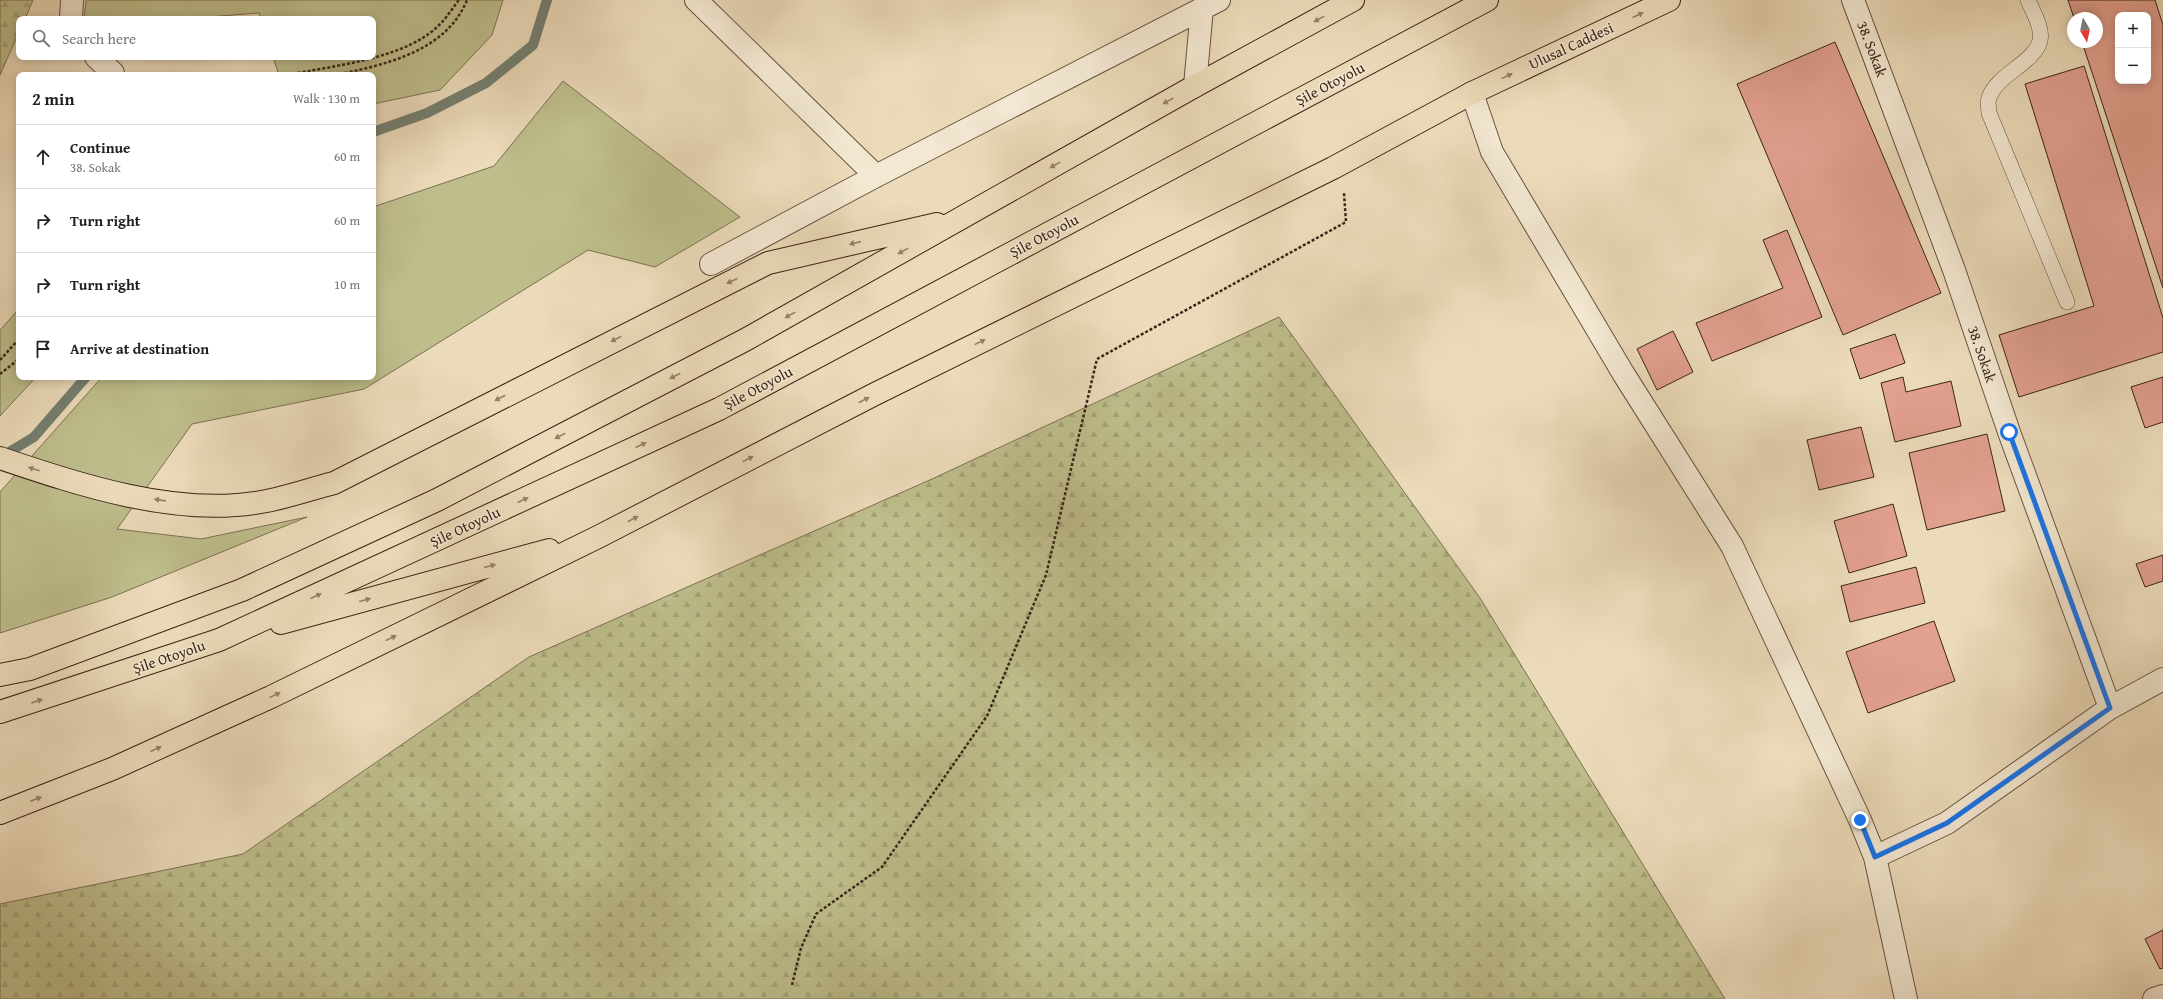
<!DOCTYPE html>
<meta charset="utf-8">
<style>
:root{--surface:#fff;--page:#f2f2f2;--text:#222;--muted:#767676;--line:#e0e0e0}
body{margin:0;font-family:"Gentium Book Plus",serif;background:var(--page);color:var(--text)}
.controls{position:absolute;right:12px;top:12px;display:grid;overflow:hidden;border-radius:8px;box-shadow:0 2px 10px #0003}
.controls button{width:36px;height:36px;display:grid;place-items:center;padding:0;border:0;border-bottom:1px solid var(--line);background:var(--surface);color:var(--text);font:20px sans-serif}
.compass{position:absolute;left:2067px;top:12px;width:36px;height:36px;border-radius:50%;background:var(--surface);box-shadow:0 2px 10px #0003;rotate:171deg}
.stop{position:absolute;width:12px;height:12px;margin:-9px;border:3px solid #1a73e8;border-radius:50%;background:#fff}
.stop.end{background:#1a73e8;border-color:#fff;box-shadow:0 1px 4px #0008}
.list{margin:0;padding:0;list-style:none}
h2{display:flex;justify-content:space-between;align-items:center;height:52px;margin:0;padding:0 16px;font-size:17px}
h2 small{font-size:13px;font-weight:400;color:var(--muted)}
.list li{display:grid;grid-template-columns:26px 1fr auto;gap:12px;align-items:center;box-sizing:border-box;height:64px;padding:0 16px;border-top:1px solid var(--line)}
.list b{display:block;font-size:15px;white-space:nowrap}
.list p{margin:0;font-size:13px;white-space:nowrap;color:var(--muted)}
.list em{font-size:13px;font-style:normal;color:var(--muted)}
.icon{flex:none;width:22px;height:22px;fill:none;stroke:currentColor;stroke-width:2;stroke-linecap:round;stroke-linejoin:round}
.map{position:relative;flex:none;width:2163px;height:999px;overflow:hidden}
.search{position:absolute;background:var(--surface);box-shadow:0 2px 10px #0003;left:16px;top:16px;width:360px;height:44px;display:flex;align-items:center;gap:10px;box-sizing:border-box;padding:0 14px;border-radius:8px;color:var(--muted);font-size:15px}
.panel{position:absolute;background:var(--surface);box-shadow:0 2px 10px #0003;left:16px;top:72px;width:360px;height:308px;border-radius:8px}
.map>svg:first-child{display:block}
.grass{fill:#bebe8c;stroke:#7c7152}
.forest{fill:url(#forest-firs);stroke:#7c7152}
.lines{fill:none;stroke-linecap:round;stroke-linejoin:round}
.stream{stroke:#747f70;stroke-width:10}
.building{fill:#e2a08f;stroke:#3b2418;fill-rule:evenodd}
.service-casing{stroke:#675240;stroke-width:16}
.minor-casing{stroke:#675240;stroke-width:24}
.primary-casing{stroke:#3b2418;stroke-width:24}
.trunk-casing{stroke:#3b2418;stroke-width:24}
.path{stroke:#3b2418;stroke-width:2.5;stroke-dasharray:3 2;stroke-linecap:butt}
.service{stroke:#f3e8d2;stroke-width:15}
.minor{stroke:#f3e8d2;stroke-width:22}
.primary{stroke:#ecdbba;stroke-width:22}
.trunk{stroke:#ecdbba;stroke-width:22}
.oneway{fill:#948069}
.route{stroke:#1a73e8;stroke-width:5}
.labels{text-anchor:middle;stroke-width:3;stroke-linejoin:round;paint-order:stroke}
.street-label{font-size:15px;fill:#3b2418;stroke:#f3e8d2}
</style>
<div class="map">
<svg width="2163" height="999" viewBox="0 0 2163 999">
<defs>
<pattern id="forest-firs" width="22" height="20" patternUnits="userSpaceOnUse"><rect width="22" height="20" fill="#bebe8c"/><path d="M5 1l3.5 6h-7zM16 11l3.5 6h-7z" fill="#a4a378"/></pattern>
</defs>
<rect width="100%" height="100%" fill="#ecdbba"/>
<filter id="stains"><feTurbulence type="fractalNoise" baseFrequency=".005" numOctaves="4"/><feColorMatrix values="0 0 0 0 .2 0 0 0 0 .09 0 0 0 0 .02 0 0 0 .5 -.17"/></filter>
<radialGradient id="worn" r=".72"><stop offset=".6" stop-color="#630" stop-opacity="0"/><stop offset="1" stop-color="#630" stop-opacity=".3"/></radialGradient>
<path class="grass" d="M86,0H503L492,35L440,90L373,104V75H279L273,57H373V19H261L259,13L182,19H84Z
M563,81L740,217L655,267L588,250L364,389L192,424L117,529L201,539L307,517L112,597L0,633V492L102,377H373V207L494,166Z
M19,309V377H36L0,416V330Z"/>
<path class="forest" d="M0,0H33L25,19H19V32L0,75Z
M1279,317L1480,598L1725,999H0V904L243,854L529,657L932,479Z"/>
<g class="lines">
<path class="stream" d="M373,132L427,113L486,83L533,45L547,0
M1,457L34,437L86,377"/>
</g>
<path class="building" d="M2068,0H2155L2163,25V288L2082,42H2097V18H2074ZM2118,15H2148V81H2118Z
M1835,42L1941,293L1843,335L1737,84Z
M2084,66L2163,318V352L2019,397L1999,335L2094,306L2025,84Z
M1787,230L1822,317L1712,361L1696,323L1783,288L1763,240Z
M1673,331L1693,372L1657,390L1637,349Z
M1895,334L1905,363L1860,379L1850,349Z
M1903,377L1906,392L1951,381L1961,426L1895,442L1881,383Z
M2163,377V422L2145,428L2131,387Z
M1861,427L1874,477L1819,490L1807,440Z
M1987,434L2005,511L1927,530L1909,453Z
M1893,504L1907,556L1849,573L1834,521Z
M2163,555V581L2145,587L2136,564Z
M1916,567L1925,603L1850,622L1841,586Z
M1934,621L1955,681L1868,713L1846,652Z
M2163,930V968L2160,969L2145,939Z"/>
<g class="lines">
<defs>
<path id="service" d="M2028,0C2033,12 2043,28 2040,41C2034,63 1996,75 1989,98C1987,102 1989,108 1989,113L2067,302"/>
<path id="minor" d="M696,0L876,176
M1853,0L1954,270L2009,432L2110,708
M71,19L72,0
M96,57L113,73
M1195,86L1202,8
M1472,93L1492,152L1623,373L1732,546L1860,820L1875,857L1906,999
M711,264L876,176L1219,0
M1875,857L1947,823L2110,708L2163,679
M2154,999L2163,996"/>
<path id="primary" d="M1472,93L1669,0"/>
<path id="trunk" d="M0,458C80,485 176,517 261,502C286,498 310,489 334,483L768,263L937,224
M281,623L549,550
M0,675L30,669L242,590L437,500L745,340L1195,86L1353,0
M0,712L219,640L719,409L1487,0
M0,813L112,769L271,697L598,537L875,394L1333,168L1472,93"/>
</defs>
<use href="#service" class="service-casing"/>
<use href="#minor" class="minor-casing"/>
<use href="#primary" class="primary-casing"/>
<use href="#trunk" class="trunk-casing"/>
<path class="path" d="M288,75C335,65 409,59 442,22C448,16 453,7 459,0
M335,75C384,65 446,52 467,0
M0,360L19,339
M0,374L19,359
M792,985L801,948L816,914L882,867L987,716L1046,575L1097,359L1346,222L1344,193"/>
<use href="#service" class="service"/>
<use href="#minor" class="minor"/>
<use href="#primary" class="primary"/>
<use href="#trunk" class="trunk"/>
</g>
<defs><path id="oneway-solid" d="M-6-.8H1V-3.2L6.5 0L1 3.2V.8H-6Z"/></defs>
<g class="oneway">
<use href="#oneway-solid" transform="translate(1638 15) rotate(-25)"/>
<use href="#oneway-solid" transform="translate(1319 19) rotate(151)"/>
<use href="#oneway-solid" transform="translate(1507 76) rotate(-26)"/>
<use href="#oneway-solid" transform="translate(1168 101) rotate(151)"/>
<use href="#oneway-solid" transform="translate(1055 165) rotate(151)"/>
<use href="#oneway-solid" transform="translate(855 243) rotate(167)"/>
<use href="#oneway-solid" transform="translate(903 251) rotate(151)"/>
<use href="#oneway-solid" transform="translate(732 281) rotate(154)"/>
<use href="#oneway-solid" transform="translate(790 315) rotate(151)"/>
<use href="#oneway-solid" transform="translate(616 339) rotate(153)"/>
<use href="#oneway-solid" transform="translate(980 342) rotate(-26)"/>
<use href="#oneway-solid" transform="translate(675 376) rotate(153)"/>
<use href="#oneway-solid" transform="translate(500 398) rotate(153)"/>
<use href="#oneway-solid" transform="translate(864 400) rotate(-27)"/>
<use href="#oneway-solid" transform="translate(560 436) rotate(153)"/>
<use href="#oneway-solid" transform="translate(641 445) rotate(-25)"/>
<use href="#oneway-solid" transform="translate(748 459) rotate(-27)"/>
<use href="#oneway-solid" transform="translate(34 469) rotate(-162)"/>
<use href="#oneway-solid" transform="translate(160 500) rotate(-172)"/>
<use href="#oneway-solid" transform="translate(523 500) rotate(-25)"/>
<use href="#oneway-solid" transform="translate(633 519) rotate(-27)"/>
<use href="#oneway-solid" transform="translate(490 566) rotate(-15)"/>
<use href="#oneway-solid" transform="translate(316 596) rotate(-25)"/>
<use href="#oneway-solid" transform="translate(365 600) rotate(-15)"/>
<use href="#oneway-solid" transform="translate(391 638) rotate(-26)"/>
<use href="#oneway-solid" transform="translate(275 695) rotate(-26)"/>
<use href="#oneway-solid" transform="translate(37 701) rotate(-19)"/>
<use href="#oneway-solid" transform="translate(156 749) rotate(-24)"/>
<use href="#oneway-solid" transform="translate(36 799) rotate(-21)"/>
</g>
<g class="lines">
<path class="route" d="M1860,820L1875,857L1947,823L2110,708L2009,432"/>
</g>
<g class="labels">
<g class="street-label">
<text transform="translate(1571 46) rotate(-25)" y="5">Ulusal Caddesi</text>
<text transform="translate(1872 49) rotate(69)" y="5">38. Sokak</text>
<text transform="translate(1330 84) rotate(-28)" y="5">Şile Otoyolu</text>
<text transform="translate(1044 236) rotate(-28)" y="5">Şile Otoyolu</text>
<text transform="translate(1982 354) rotate(71)" y="5">38. Sokak</text>
<text transform="translate(758 388) rotate(-28)" y="5">Şile Otoyolu</text>
<text transform="translate(465 527) rotate(-25)" y="5">Şile Otoyolu</text>
<text transform="translate(169 657) rotate(-19)" y="5">Şile Otoyolu</text>
</g>
</g>
<rect width="100%" height="100%" filter="url(#stains)"/>
<rect width="100%" height="100%" fill="url(#worn)"/>
</svg>
<div class="controls">
<button>+</button>
<button>−</button>
</div>
<svg class="compass" viewBox="-18 -18 36 36"><path d="M0-13l5 13h-10z" fill="#e53935"/><path d="M0 13l5-13h-10z" fill="#767676"/></svg>
<div class="stop" style="left:2009px;top:432px"></div>
<div class="stop end" style="left:1860px;top:820px"></div>
<div class="search"><svg class="icon" aria-label="search" viewBox="0 0 24 24"><circle cx="10" cy="10" r="6"/><path d="M15 15l6 6"/></svg>Search here</div>
<section class="panel">
<h2>2 min<small>Walk · 130 m</small></h2>
<ul class="list">
<li><svg class="icon" aria-label="ahead" viewBox="0 0 24 24"><path d="M12 20V5M6 11l6-6 6 6"/></svg><div><b>Continue</b><p>38. Sokak</p></div><em>60 m</em></li>
<li><svg class="icon" aria-label="right" viewBox="0 0 24 24"><path d="M7 20v-9h11M14 6l5 5-5 5"/></svg><div><b>Turn right</b></div><em>60 m</em></li>
<li><svg class="icon" aria-label="right" viewBox="0 0 24 24"><path d="M7 20v-9h11M14 6l5 5-5 5"/></svg><div><b>Turn right</b></div><em>10 m</em></li>
<li><svg class="icon" aria-label="arrive" viewBox="0 0 24 24"><path d="M6 21V4h12l-3 4 3 4H6"/></svg><div><b>Arrive at destination</b></div></li>
</ul>
</section>
</div>
